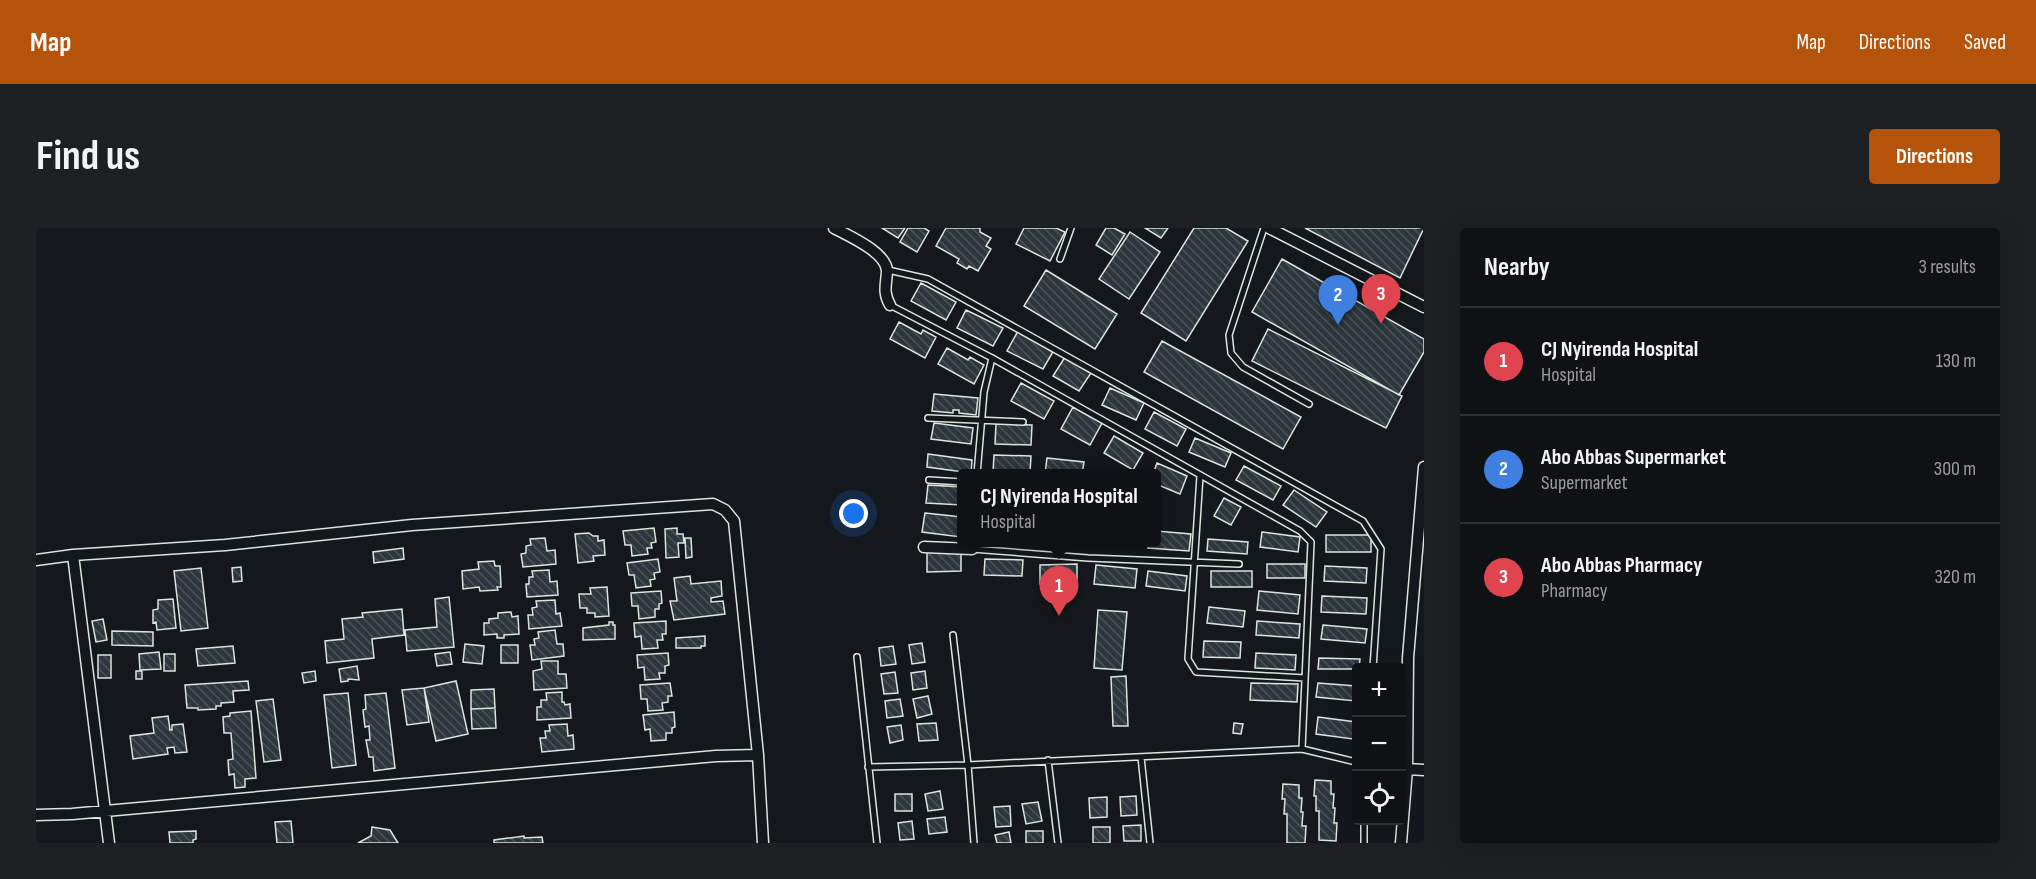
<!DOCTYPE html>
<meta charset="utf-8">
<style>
:root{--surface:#0f1215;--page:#1d2022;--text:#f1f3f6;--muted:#9b9ea0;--line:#2f3234;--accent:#b45309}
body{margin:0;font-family:"Sofia Sans Condensed",sans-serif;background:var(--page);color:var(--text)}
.controls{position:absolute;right:18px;bottom:18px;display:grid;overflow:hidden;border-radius:6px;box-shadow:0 6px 24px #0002}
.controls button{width:54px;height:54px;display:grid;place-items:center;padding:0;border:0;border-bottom:2px solid var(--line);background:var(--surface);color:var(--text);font:30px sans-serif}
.you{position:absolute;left:818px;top:286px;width:21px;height:21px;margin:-15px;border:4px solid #fff;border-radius:50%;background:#1a73e8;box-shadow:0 0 0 9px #1a73e833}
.badge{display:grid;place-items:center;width:39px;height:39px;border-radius:50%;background:var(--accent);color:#fff;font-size:20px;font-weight:700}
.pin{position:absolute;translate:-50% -50px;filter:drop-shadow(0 2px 3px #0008)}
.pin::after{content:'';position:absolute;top:32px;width:21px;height:18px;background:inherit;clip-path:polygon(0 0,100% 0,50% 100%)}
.popup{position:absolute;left:921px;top:241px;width:204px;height:78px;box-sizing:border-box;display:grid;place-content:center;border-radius:6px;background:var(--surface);filter:drop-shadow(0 2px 4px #0005);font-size:20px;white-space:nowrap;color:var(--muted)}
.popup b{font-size:22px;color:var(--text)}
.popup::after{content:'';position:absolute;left:50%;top:100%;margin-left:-12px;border:12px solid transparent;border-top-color:var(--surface)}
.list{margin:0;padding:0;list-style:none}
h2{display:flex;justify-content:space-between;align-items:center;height:78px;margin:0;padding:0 24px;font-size:26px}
h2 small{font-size:20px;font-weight:400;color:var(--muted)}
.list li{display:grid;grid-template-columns:39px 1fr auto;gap:18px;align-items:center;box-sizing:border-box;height:108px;padding:0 24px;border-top:2px solid var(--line)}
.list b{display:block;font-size:22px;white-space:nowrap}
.list p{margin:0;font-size:20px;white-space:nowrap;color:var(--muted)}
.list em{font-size:20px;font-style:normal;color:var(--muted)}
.icon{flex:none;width:33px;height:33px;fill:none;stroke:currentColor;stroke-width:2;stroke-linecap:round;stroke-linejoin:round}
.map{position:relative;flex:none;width:1388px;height:615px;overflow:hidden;border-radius:6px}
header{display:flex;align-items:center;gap:36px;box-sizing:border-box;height:84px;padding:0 30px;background:var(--accent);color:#fff}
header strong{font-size:28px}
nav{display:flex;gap:33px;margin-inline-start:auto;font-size:21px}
.intro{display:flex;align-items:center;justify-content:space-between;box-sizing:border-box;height:144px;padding:0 36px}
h1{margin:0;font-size:42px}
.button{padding:15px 27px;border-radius:6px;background:var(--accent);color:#fff;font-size:21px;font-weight:700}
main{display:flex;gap:36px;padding:0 36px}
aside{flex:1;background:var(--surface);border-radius:6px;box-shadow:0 6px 24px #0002}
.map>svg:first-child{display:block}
.building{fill:url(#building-back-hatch);stroke:#d8e6dc;stroke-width:1.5}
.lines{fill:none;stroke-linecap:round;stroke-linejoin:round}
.service-casing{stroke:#d8e6dc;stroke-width:8}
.minor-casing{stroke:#d8e6dc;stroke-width:13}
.service{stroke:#14181c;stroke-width:5}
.minor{stroke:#14181c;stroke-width:10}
</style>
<header>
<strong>Map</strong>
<nav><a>Map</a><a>Directions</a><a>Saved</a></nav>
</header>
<div class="intro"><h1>Find us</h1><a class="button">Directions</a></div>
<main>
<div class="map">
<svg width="1388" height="615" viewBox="0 0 1388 615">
<defs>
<pattern id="building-back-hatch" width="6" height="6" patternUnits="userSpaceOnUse" patternTransform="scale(1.5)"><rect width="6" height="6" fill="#2c363c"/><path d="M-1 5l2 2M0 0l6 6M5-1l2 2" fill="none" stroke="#4a5358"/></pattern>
</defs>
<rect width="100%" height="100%" fill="#14181c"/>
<path class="building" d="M846,0H869L862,10Z
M872,0H888L893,3L881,24L864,14Z
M910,0H944V4L955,10L950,18L955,21L942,43L933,38L931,41L921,35L923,31L900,18Z
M988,0H1020L1029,4L1014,33L980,16Z
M1070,0H1078L1089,6L1076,27L1060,17Z
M1109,0H1132L1125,10Z
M1158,0H1190L1212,13L1150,113L1105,85Z
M1269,0H1388L1364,50Z
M1094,4L1124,24L1093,71L1063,51Z
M1246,31L1388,111V124L1363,167L1216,84Z
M1010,42L1081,86L1059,121L988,78Z
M885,55L920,74L910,92L875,73Z
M930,82L967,100L957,118L921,100Z
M863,94L885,106L887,102L900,109L889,130L854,111Z
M1232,101L1366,168L1350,200L1216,133Z
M982,103L1018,122L1007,141L971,123Z
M1126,113L1265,189L1247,221L1108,144Z
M911,120L932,132L934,129L948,137L938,156L902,136Z
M1029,129L1055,145L1043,163L1017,148Z
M985,155L1018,173L1008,191L975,173Z
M1074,160L1108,175L1100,192L1066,177Z
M898,166L942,170L940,187L923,185V182H917V185L896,183Z
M1037,179L1066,195L1054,217L1025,201Z
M1118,184L1150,201L1141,218L1109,201Z
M898,195L937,200L935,216L895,211Z
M960,196L996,197L995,217L959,216Z
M1078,208L1107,225L1097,242L1068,225Z
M1159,210L1195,225L1189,239L1153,224Z
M892,226L936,232L935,245L891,239Z
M958,227L995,228L994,245L957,244Z
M1011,230L1048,234L1046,246H1009Z
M1121,235L1151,248L1144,266L1120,256V246H1117Z
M1208,238L1245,258L1237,272L1200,252Z
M892,257L926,259V277L890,275Z
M1258,262L1291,284L1280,299L1247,277Z
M1188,270L1205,279L1195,297L1178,288Z
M889,285L926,289L925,309L886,304Z
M618,300L620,314L615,315L616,320H611L612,326L596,328L595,317H589L587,303Z
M641,300V306H647L648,315H642L643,329L630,330L629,301Z
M1120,303L1155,306L1153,323L1112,320L1113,314H1120Z
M1226,304L1264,309L1262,324L1224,319Z
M553,305L557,308H562V313L568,312L569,327L557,328L558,333L542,335L539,306Z
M1290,307H1335V324H1290Z
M509,310L511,323L519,322L520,336L487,339L485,326L490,325V318L495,317L494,311Z
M649,310H655L656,329L650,330Z
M1172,311L1212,314L1211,326L1171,323Z
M1071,314H1101L1100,317Z
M367,320L368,331L338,335L337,324Z
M925,322V343L891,344V323Z
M622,331L624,344L618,345L619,351L614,352L615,358L600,360L598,347H593L591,335Z
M949,331L987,332L986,348L948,347Z
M458,333L459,338H464L465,359H461L462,362L444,363L443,359L427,361L426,343L443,341L442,334Z
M1041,336V355L1004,356V337Z
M1231,336H1269V350H1231Z
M1060,337L1101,341L1099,360L1058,356Z
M1289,338L1331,340L1330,355L1288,353Z
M205,339L206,353L197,354L196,340Z
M165,340L172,400L145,403L138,343Z
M513,342L514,354L521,353L522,367L491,369L490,356H493V349H497L496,343Z
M1112,343L1151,348L1149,363L1110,358Z
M1175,343H1216V359H1175Z
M654,348L655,356L685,353L686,368L675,370V374L687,373L689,386L638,392L634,373H641L638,350Z
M571,359L573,388L559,389V385H551V380H544L543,366H555L554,360Z
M625,363L626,375L623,376V381H619V389L603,391L602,378H596L595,365Z
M1223,363L1264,367L1262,386L1221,382Z
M1286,368L1331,370L1330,386L1285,384Z
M413,369L418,419L371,423L369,402L401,399L399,371Z
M137,371L140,400L121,402L120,394L117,395V382L122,381V372Z
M519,372L520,386L524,385L526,398L493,401L492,387H497L496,380L501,379L500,373Z
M1173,379L1209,383L1207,399L1171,395Z
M366,381L368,407L336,411L338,430L291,435L289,413L308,411L306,391L327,389L326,385Z
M1062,382L1091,384L1086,442L1058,440Z
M475,384L476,389L482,388L483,406L468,407V410H461V406L448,407V395H453V391L462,390V385Z
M67,391L71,412L60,414L56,393Z
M630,393V406H626L627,412H621L622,420L606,421L605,408L599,409L598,395Z
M1221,393L1264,396L1263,410L1220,407Z
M573,394H577V397H579V411L547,412V400L573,397Z
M1287,397L1331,401L1329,415L1285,411Z
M519,402L521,416H527L528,428L496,432L494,417H499L498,411L503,410L502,404Z
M76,403L117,404V418L76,417Z
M669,408V418H665V420H640V410Z
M1168,413L1205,414L1204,430L1167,429Z
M886,415L889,434L876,436L873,417Z
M429,416L448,418L446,436L427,434Z
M465,417H482V435H465Z
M197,418L199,435L162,438L160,421Z
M857,418L860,436L845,438L843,420Z
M123,424L125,441L104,442L103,426Z
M414,424L416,436L401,438L399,426Z
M632,425L633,437L629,438V445H623L624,451L609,452L608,439L602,440L601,427Z
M1220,425L1260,427L1259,442L1219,440Z
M128,426H139V443H128Z
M62,427H75V450H62Z
M1283,430L1324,431L1323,440H1320V441H1282Z
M505,433H522V446H530L531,460L498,462L497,443L506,441Z
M321,438L323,452L312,451V453L305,454L303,441Z
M100,443H106V451H100Z
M279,443L280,453L268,455L266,445Z
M889,443L891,460L877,462L875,445Z
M859,444L862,465L848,466L845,446Z
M1090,448L1092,498H1077L1075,449Z
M212,453L213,462L197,463L198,474L185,475V478H180V481L162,482V480H151L149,457Z
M420,453L432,506L400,513L388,460Z
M634,455L636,468H632V474L626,475L627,482L612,483L611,471H605L604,457Z
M1215,455L1262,456L1261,474L1214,472Z
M1282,455L1320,458V473L1280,469Z
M388,460L393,494L371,497L366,462Z
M458,461L459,480L435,481V462Z
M526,464V474H528L529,477L534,476L535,490L501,492V479H505V472H511L510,465Z
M312,465L320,537L296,540L288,467Z
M350,465L359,540L338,543L337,529H333L330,512H334L333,498L329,499L327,482L330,481L329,467Z
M892,468L896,486L881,490L877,471Z
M237,471L245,532L228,534L220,473Z
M864,471L867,488L851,490L849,473Z
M459,480L460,500L436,501L435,481Z
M215,483L220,550L209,551V559L199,560L198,546L193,547L192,532L197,531L195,505H188L187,489L194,488V485Z
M638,484L639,499L636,500V505H630V512L615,513L614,501L609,502L607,487Z
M132,488L134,502H136V497L147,496L151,524L139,525L138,519L131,520L132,526L97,531L94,508L118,505L116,490Z
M1282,489L1320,494L1317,511L1280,506Z
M900,495L902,512L883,513L881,496Z
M1198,495L1207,496L1205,506L1197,505Z
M531,496L532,508L537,507L538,521L506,524L504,510H510L509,503H514L513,497Z
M865,497L867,512L854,515L851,499Z
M1279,552L1295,553V566H1298L1297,580H1299L1298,595H1301L1300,613L1283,612V583H1280V568H1278Z
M1247,556L1263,557V570H1266L1265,584H1267L1266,598H1270L1269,615H1251V586H1248L1249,571H1246Z
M904,563L907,581L892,583L889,566Z
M859,566H876V583H859Z
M1100,568L1101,587L1085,588L1084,569Z
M1071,569V589L1054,590L1053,570Z
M1002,574L1006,593L990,596L986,576Z
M974,578L975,598L960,599L958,579Z
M909,589L911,604L893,606L891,591Z
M255,593L257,615H241L239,594Z
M876,593L878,611L864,612L862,595Z
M1105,597V613H1088L1087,598Z
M336,599L354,602L362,615H322L335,608Z
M1057,599H1074V615H1057Z
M160,603V611L157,612V615H134L133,604Z
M990,603H1007V615H990Z
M973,604L975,615H961L959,607Z
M488,608V610L506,609L507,615H458V612Z"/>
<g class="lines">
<defs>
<path id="service" d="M1228,0L1193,107L1195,125L1207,139L1273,176
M1024,31L1035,0
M852,42L892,51L1327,293L1345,321L1337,440
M854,77L956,130L1264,303L1275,314L1266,521
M892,190L987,194
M941,246L948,164L956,130
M1164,248L1152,431L1160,444L1269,450
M893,252L926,254
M937,314L936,321L1052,330L1203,336
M917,407L932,537L938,615
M821,429L841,615
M1105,529L1114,615
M1012,532L1022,615
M832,539L932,537L1266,521L1320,534
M1328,615V592"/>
<path id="minor" d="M798,0C813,8 852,25 851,44C850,57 847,65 854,77
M1233,0L1388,79
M888,319L936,321
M0,332L37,327
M1371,541L1372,430L1388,239
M0,587L36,586L680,528L722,527
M73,615L37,327L189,317L376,297L677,276L689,282L698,293L722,527L727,615
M1365,615L1371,541L1388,542"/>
</defs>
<use href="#service" class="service-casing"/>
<use href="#minor" class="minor-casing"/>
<use href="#service" class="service"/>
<use href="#minor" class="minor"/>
</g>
</svg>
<div class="controls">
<button>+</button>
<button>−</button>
<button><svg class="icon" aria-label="locate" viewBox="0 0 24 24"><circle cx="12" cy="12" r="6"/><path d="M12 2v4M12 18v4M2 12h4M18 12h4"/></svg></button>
</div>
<div class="you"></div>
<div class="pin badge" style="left:1023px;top:388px;background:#e0444e">1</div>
<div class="popup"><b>CJ Nyirenda Hospital</b>Hospital</div>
<div class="pin badge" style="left:1302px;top:97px;background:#3f7fe0">2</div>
<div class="pin badge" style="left:1345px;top:96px;background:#e0444e">3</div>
</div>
<aside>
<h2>Nearby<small>3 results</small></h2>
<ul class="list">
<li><span class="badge" style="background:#e0444e">1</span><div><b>CJ Nyirenda Hospital</b><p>Hospital</p></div><em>130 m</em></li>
<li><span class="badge" style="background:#3f7fe0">2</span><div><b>Abo Abbas Supermarket</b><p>Supermarket</p></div><em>300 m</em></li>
<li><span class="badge" style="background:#e0444e">3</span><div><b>Abo Abbas Pharmacy</b><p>Pharmacy</p></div><em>320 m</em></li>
</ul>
</aside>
</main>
